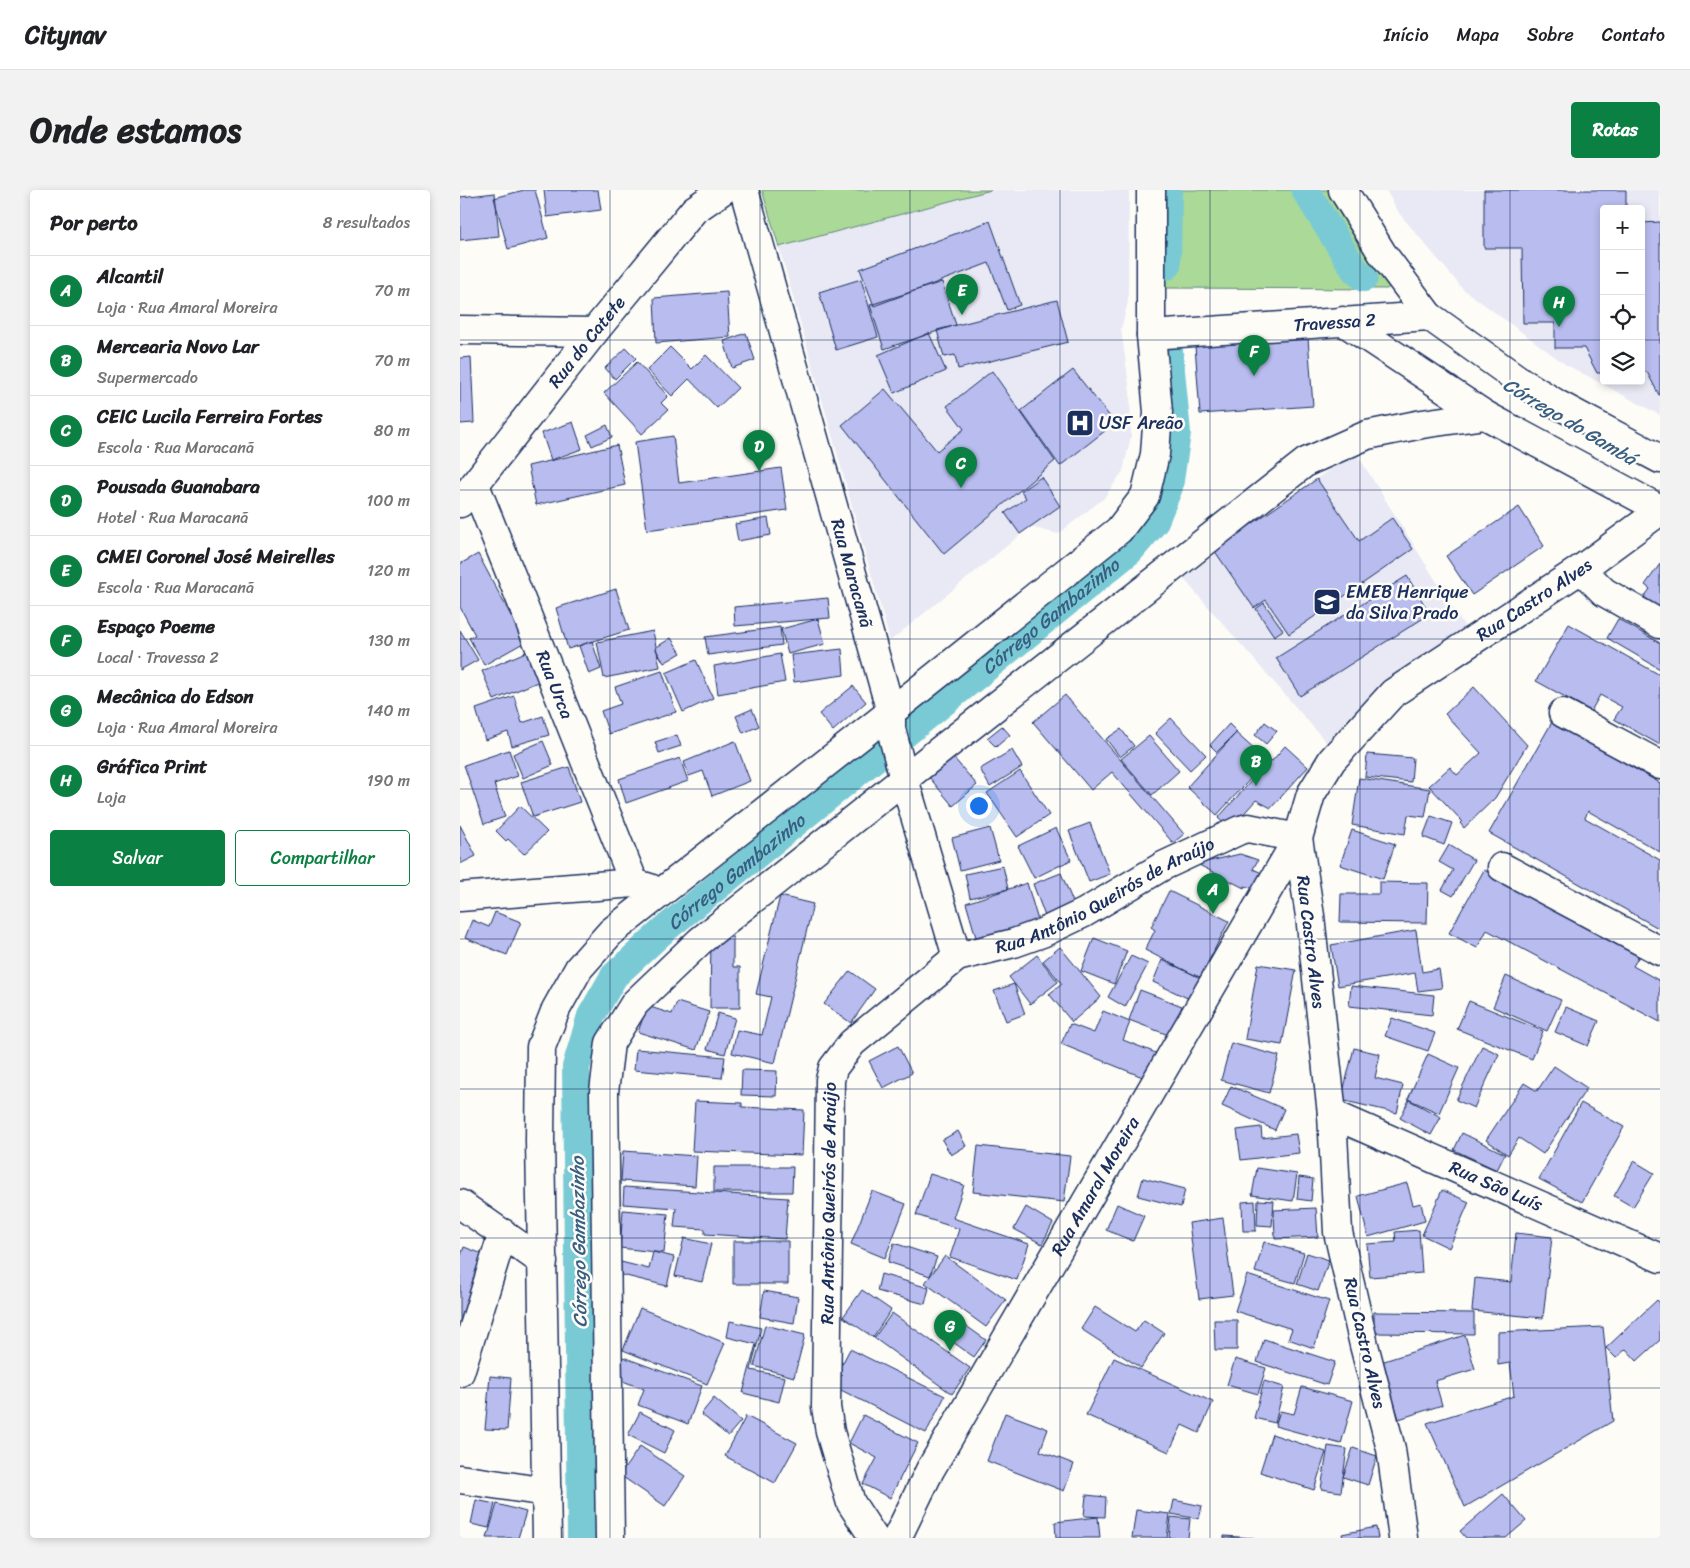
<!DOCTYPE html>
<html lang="pt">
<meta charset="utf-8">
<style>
:root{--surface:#fff;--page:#f2f2f2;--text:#202124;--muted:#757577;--line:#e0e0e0;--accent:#0b8043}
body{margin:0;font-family:Sriracha,sans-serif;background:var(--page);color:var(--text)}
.controls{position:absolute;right:15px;top:15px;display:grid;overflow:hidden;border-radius:5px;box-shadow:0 2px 8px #0003}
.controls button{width:45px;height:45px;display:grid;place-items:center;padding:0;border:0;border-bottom:1px solid var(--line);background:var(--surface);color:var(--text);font:25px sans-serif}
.you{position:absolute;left:518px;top:615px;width:18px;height:18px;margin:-12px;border:4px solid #fff;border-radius:50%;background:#1a73e8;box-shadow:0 0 0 8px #1a73e833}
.badge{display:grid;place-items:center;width:32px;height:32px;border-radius:50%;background:var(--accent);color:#fff;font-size:16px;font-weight:700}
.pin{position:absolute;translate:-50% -41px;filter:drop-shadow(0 1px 2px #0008)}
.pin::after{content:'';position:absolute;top:26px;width:18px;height:15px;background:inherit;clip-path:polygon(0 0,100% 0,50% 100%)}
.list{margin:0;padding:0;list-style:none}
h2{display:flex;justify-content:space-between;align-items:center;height:65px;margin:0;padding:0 20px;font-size:21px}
h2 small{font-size:16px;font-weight:400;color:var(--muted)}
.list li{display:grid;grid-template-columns:32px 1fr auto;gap:15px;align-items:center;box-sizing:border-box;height:70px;padding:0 20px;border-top:1px solid var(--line)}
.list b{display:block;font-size:19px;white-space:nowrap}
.list p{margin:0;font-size:16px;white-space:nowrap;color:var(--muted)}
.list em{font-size:16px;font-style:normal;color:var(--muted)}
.actions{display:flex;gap:10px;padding:15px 20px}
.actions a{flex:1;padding:11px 0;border:1px solid var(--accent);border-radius:5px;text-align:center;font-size:18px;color:var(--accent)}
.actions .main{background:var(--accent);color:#fff}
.icon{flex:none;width:28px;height:28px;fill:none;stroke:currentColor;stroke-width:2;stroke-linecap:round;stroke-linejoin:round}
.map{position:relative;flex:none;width:1200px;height:1348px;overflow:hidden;border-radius:5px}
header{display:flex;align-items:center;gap:30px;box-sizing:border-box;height:70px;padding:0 25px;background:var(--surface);border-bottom:1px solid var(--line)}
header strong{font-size:24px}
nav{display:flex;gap:28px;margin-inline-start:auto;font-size:18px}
.intro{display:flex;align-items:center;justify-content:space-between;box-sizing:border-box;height:120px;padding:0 30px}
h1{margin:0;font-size:35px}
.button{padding:12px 22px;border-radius:5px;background:var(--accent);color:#fff;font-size:18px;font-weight:700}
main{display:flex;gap:30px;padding:0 30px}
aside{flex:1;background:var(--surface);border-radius:5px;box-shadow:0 2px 8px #0003}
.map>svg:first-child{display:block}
.built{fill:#e8e9f4;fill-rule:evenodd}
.green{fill:#aad998;stroke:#62847b}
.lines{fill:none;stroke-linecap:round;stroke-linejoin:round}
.canal{stroke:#7acad5;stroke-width:28}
.building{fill:#b8bcee;stroke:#1b2f5e}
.minor-casing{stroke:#1b2f5e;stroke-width:31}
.minor{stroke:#fdfcf7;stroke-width:28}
.grid{fill:none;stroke:#1b2f5e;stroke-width:1;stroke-opacity:0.55}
.labels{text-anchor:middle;stroke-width:5;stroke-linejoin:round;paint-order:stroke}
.street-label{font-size:18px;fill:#1b2f5e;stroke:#fdfcf7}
.poi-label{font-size:18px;fill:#1b2f5e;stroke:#fdfcf7;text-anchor:start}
.water-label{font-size:19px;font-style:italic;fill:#385e82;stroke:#fdfcf7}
</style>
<header>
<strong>Citynav</strong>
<nav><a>Início</a><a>Mapa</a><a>Sobre</a><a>Contato</a></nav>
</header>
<div class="intro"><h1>Onde estamos</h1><a class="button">Rotas</a></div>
<main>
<aside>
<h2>Por perto<small>8 resultados</small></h2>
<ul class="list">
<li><span class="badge">A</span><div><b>Alcantil</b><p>Loja · Rua Amaral Moreira</p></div><em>70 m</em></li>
<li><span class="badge">B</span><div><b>Mercearia Novo Lar</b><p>Supermercado</p></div><em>70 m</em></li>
<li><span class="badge">C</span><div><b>CEIC Lucila Ferreira Fortes</b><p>Escola · Rua Maracanã</p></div><em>80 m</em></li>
<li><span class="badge">D</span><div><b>Pousada Guanabara</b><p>Hotel · Rua Maracanã</p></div><em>100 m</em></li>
<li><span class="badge">E</span><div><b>CMEI Coronel José Meirelles</b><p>Escola · Rua Maracanã</p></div><em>120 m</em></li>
<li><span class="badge">F</span><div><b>Espaço Poeme</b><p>Local · Travessa 2</p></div><em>130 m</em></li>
<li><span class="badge">G</span><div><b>Mecânica do Edson</b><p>Loja · Rua Amaral Moreira</p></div><em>140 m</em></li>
<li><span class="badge">H</span><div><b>Gráfica Print</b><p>Loja</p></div><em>190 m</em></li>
</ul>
<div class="actions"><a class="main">Salvar</a><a>Compartilhar</a></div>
</aside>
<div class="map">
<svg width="1200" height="1348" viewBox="0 0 1200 1348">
<rect width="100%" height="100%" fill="#fdfcf7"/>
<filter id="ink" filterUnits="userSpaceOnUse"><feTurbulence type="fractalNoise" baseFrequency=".02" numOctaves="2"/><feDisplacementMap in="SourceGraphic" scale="10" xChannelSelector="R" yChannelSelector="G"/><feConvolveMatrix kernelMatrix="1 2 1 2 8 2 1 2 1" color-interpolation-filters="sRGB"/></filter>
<g filter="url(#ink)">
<path class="built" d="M531,0H669L668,112L661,139L670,202L671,246L663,281L644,308L598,344L570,337L430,451L319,57Z
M926,0H1200V225L1105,174L1003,99L939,23ZM1144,19H1181V191H1144Z
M898,266L1005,437L937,482L886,530L867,553L723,388L870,279Z"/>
<path class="green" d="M302,0H531L319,57Z
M714,0H836L897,89L906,85L905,80L885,59L849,0H871L932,95L927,99L702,98V82H714Z"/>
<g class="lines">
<g class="canal">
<path d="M845,0L895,80L904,88"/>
<path d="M707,76L708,0"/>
<path id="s1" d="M121,1348L116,877L131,826L154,786L205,739L670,361L694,333L709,297L717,243L708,150"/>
</g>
</g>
<path class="building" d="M64,0H75L88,48L48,59L34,8Z
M84,0H138L141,20L87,27Z
M1024,0H1166V19H1144V183H1137L1124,158H1095V133H1063L1062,58H1024Z
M35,3L39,46L0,50V7Z
M530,31L560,115L547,120L529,73L414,116L400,79Z
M1200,32V205H1199L1187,182H1181V33Z
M401,89L418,147L376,160L359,102Z
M482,92L496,135L424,159L410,115Z
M267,102L270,147L196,153L194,108Z
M597,110L608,152L498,179L495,165L484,167L477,140Z
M286,143L295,170L272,178L264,151Z
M469,143L486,181L434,203L418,165Z
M848,148L853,216L740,224L735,156Z
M210,157L232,179L246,165L278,198L257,218L229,189L212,206L187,180Z
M166,158L176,168L155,189L145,178Z
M11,167L14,233L0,234V168Z
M177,172L208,206L201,213L208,220L182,244L144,203Z
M613,180L655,233L600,276L561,221Z
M532,181L595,271L484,364L382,235L425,199L477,261L504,239L487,216Z
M113,232L122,259L91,270L82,243Z
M147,235L152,247L132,256L127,245Z
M213,246L219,293L321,278L327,320L187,340L175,252Z
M157,255L165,295L76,315L68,276Z
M581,287L600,316L560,344L545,323L566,308L561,301Z
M857,289L899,351L932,328L953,359L829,444L806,410L794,418L754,360Z
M1059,317L1084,356L1012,405L986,366Z
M308,328L311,345L278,351L275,334Z
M18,364L65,452L24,475L9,448L15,445L0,417V374Z
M1200,374V418L1184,407L1190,399L1185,395Z
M947,386L970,424L840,506L816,468Z
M156,399L169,440L108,459L96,418Z
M368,408L370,428L275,436L274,417Z
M804,413L823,440L814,446L796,419Z
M358,429L365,454L328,464L321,439Z
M1158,429L1200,453V479L1147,448Z
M1109,434L1200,485V555L1154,529L1162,517L1140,505L1131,521L1076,491Z
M320,437L322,455L248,465L245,447Z
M0,440L18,470L0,480Z
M193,441L200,477L144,488L137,452Z
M211,448L221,463L204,473L195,458Z
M132,451L141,479L129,484L119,456Z
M382,459L384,485L334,492L331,465Z
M68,461L80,491L34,510L22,481Z
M320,464L325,492L258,504L254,476Z
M236,470L253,508L223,522L206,483Z
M202,481L216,522L149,544L141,521L161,514L155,497Z
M393,496L406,512L373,541L359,524Z
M1014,497L1067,555L1035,608L1004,638L1000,633L1002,631L969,596L990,577L997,585L1021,563L985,524Z
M605,505L724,644L713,653L652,582L631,600L573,532Z
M54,506L62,533L83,526L89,545L52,556L48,542L25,550L16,519Z
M292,519L299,536L283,543L276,526Z
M711,528L746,565L730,580L695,543Z
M805,532L817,541L806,554L795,545Z
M1092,532L1200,593V662L1128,621L1125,628L1200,670V739L1029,643Z
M769,534L777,542L757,562L750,555Z
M542,536L550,545L536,557L527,548Z
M661,539L674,556L660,567L646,549Z
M776,543L807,571L757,625L727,597Z
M217,545L221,556L199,563L195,552Z
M689,546L719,581L692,605L661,569Z
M83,551L93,575L63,588L53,564Z
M275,551L290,591L252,606L243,581L229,586L224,572Z
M825,556L848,577L811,618L796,610L770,639L758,628L810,570L812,571Z
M49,560L58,586L34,594L45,627L24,634L4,575Z
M552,560L562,577L530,597L520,579Z
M907,564L953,568L951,592L905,587Z
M493,567L517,595L493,616L469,587Z
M220,568L228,591L166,613L159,589Z
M109,577L120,612L73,627L61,592Z
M560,581L589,625L557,647L527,603Z
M899,588L970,599L965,627L948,625L945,644L892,635Z
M60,616L87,642L64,664L48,649L46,651L36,641Z
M971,626L992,633L984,655L963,647Z
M630,633L650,684L629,692L609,641Z
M0,635L16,666L0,674Z
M530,638L539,670L500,680L492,648Z
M596,638L611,670L574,688L558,656Z
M892,640L935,654L923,689L880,675Z
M989,655L1014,670L993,706L982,700L993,680L979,672Z
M780,664L798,670L793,679L802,683L794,699L785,696L784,698L737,674Z
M543,676L548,699L510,708L505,684Z
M1024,680L1181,763L1173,776L1200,791V832L1027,740L1017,758L989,743Z
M601,683L615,717L586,729L573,694Z
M919,692L968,693L967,733L880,732L881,704H919Z
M567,693L581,741L520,761L506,713Z
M709,701L769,731L740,788L685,760L695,740L691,737Z
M320,706L353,714L315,873L272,863L277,840L302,845L311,807L296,804Z
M35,722L61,732L47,765L5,748L12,730L29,737Z
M956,740L962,782L979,779L982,798L958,801L955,783L878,796L871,755Z
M251,747H273V777H280V818H250Z
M634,748L667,761L654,794L621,781Z
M600,757L641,807L612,832L589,804L602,794L583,771Z
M577,765L598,792L570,814L549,787Z
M671,766L688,774L665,817L648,807Z
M702,770L746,790L736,812L693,792Z
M798,774L836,780L822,855L785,849Z
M390,781L415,799L391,833L364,814Z
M1046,786L1101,810L1087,841L1033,817Z
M554,794L565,824L546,831L534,801Z
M891,796L974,805L972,825L889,816Z
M680,800L722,816L711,846L669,830Z
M1009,811L1083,841L1072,869L997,839Z
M217,812L249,822L236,860L178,842L187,816L212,824Z
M1106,817L1139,831L1128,856L1095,842Z
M643,821L670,832L663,850L701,865L690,890L601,854L610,834L634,843Z
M258,823L275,828L265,864L247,859Z
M932,828L975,843L968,861L925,846Z
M771,853L819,866L809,903L761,890Z
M438,856L452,883L423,898L409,871Z
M1022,856L1039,864L1014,918L996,910Z
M894,858L920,864L915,888L943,895L937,923L881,910Z
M176,859L265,867L262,888L174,880Z
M968,864L999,878L979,923L948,909Z
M1094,876L1127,898L1083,964L1059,948L1048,965L1026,950L1064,893L1077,901Z
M282,880L317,881L316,906L281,905Z
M771,896L824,919L815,940L762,916Z
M949,910L981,927L971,945L940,928Z
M235,911L282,913V917L344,920L342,965L232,961Z
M1121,913L1164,937L1122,1012L1079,989Z
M801,937L802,948L836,944L839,963L781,970L777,940Z
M498,941L506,956L491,965L482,950Z
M1002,943L1045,964L1037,980L994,960Z
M518,956L610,966L604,1012L513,1002Z
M163,961L237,966L235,996L161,991Z
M1174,971L1194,983L1173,1017L1154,1006Z
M254,977H333L332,1002H254Z
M797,978L837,984L833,1011L792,1005Z
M470,984L504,995L493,1028L569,1054L557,1090L490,1067L499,1039L456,1025Z
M839,987L853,989L851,1011L837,1009Z
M683,988L725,999L721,1017L678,1006Z
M947,993L953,1015L961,1013L965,1031L908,1047L898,1006Z
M164,997L328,1008L325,1049L245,1044V1039L214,1037L216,1018L163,1014Z
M982,1000L1009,1012L989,1058L962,1045Z
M412,1001L446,1014L425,1068L391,1054Z
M798,1010L814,1011L812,1036L797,1035Z
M795,1011L796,1041H783L782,1012Z
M657,1014L684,1026L673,1051L646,1040Z
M566,1017L593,1033L582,1054L554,1039Z
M856,1018L858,1047L815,1049L814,1020Z
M163,1020L208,1024L204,1063L160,1058Z
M763,1028L773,1105L739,1109L729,1033Z
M959,1040L962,1083L910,1087L907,1054L936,1052L935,1042Z
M1056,1043L1092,1047L1083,1128L1012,1121L1015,1088L1051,1092Z
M224,1048L251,1054L242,1092L215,1086Z
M273,1051H328V1094H273Z
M804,1052L844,1063L835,1093L795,1082Z
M434,1053L477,1067L470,1086L428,1072Z
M4,1057L31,1067L0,1155V1068Z
M193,1062L214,1067L207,1096L158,1084L161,1072L189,1079Z
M847,1063L869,1070L858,1101L837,1094Z
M485,1066L546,1110L526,1137L465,1093Z
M421,1084L469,1098L465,1114L417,1101Z
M787,1085L869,1111L854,1158L828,1149L832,1139L775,1121Z
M402,1100L431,1120L413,1147L383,1127Z
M304,1101L338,1107L334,1133L300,1127Z
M1197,1110L1200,1113V1150L1177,1171L1166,1159L1156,1168L1146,1158Z
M635,1117L675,1142L684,1130L704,1143L681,1178L621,1139Z
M180,1118L265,1153L247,1194L163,1160Z
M914,1122L1014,1123V1144L914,1143Z
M432,1123L510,1178L492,1204L414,1148Z
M488,1123L526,1150L514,1167L476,1140Z
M754,1130H777V1160H755Z
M270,1131L301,1138L291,1180L325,1187L319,1212L283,1203L296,1154L267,1147Z
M305,1135L345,1145L334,1187L294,1176Z
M1143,1137L1153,1231L1005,1317L967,1233L1054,1206L1050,1173L1038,1175V1142Z
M1005,1145L1015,1179L975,1191L982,1215L939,1229L921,1172Z
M804,1149L875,1172L867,1195L797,1172Z
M390,1159L485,1206L466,1243L371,1195Z
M160,1166L242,1196L228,1234L178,1215L184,1199L152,1187Z
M654,1168L753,1212L739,1243L722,1235L709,1262L626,1225Z
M775,1169L806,1178L798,1204L767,1195Z
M30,1186L51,1188L47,1240L25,1239Z
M804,1191L824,1197L815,1233L794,1228Z
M842,1197L893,1211L881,1254L815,1236L820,1221L834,1224Z
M254,1208L281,1231L268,1246L241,1224Z
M180,1222L215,1240L204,1263L168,1245Z
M545,1223L588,1239L580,1261L614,1274L604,1301L527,1271Z
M403,1225L458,1253L430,1308L403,1294L417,1268L389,1253Z
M286,1226L337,1253L315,1293L265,1266Z
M812,1244L866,1262L854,1300L800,1282Z
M180,1256L225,1286L205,1316L160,1285Z
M868,1256L887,1259L881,1302L861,1299Z
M893,1258L917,1266L908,1295L883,1287Z
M1043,1304L1066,1331L1046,1348H1006L1000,1341Z
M626,1305L646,1307L645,1327L624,1326Z
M16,1310L35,1314L29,1338L11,1334Z
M714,1310L742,1316L739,1329L711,1324Z
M37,1314L66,1322L58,1348H27Z
M676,1320L710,1324L707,1348H672Z
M638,1327L640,1348H596L595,1332Z
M711,1327L730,1329L728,1348H709Z
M916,1337L918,1348H883L882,1344Z
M764,1346L794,1348H764Z"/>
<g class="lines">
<defs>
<g id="minor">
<path id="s2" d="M284,0L431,522V539L444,589L497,767"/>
<path d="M883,0L922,63L969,126L1063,193L1097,214L1200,269"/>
<path d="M883,131L1025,225L1200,319"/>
<path d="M0,140L134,142"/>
<path id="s3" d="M691,145L969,126"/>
<path id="s4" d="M15,295L174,693"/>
<path id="s5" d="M0,313L134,142L234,20L263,0"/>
<path d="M1121,379L1144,402L1200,434"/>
<path d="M1103,523L1200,575"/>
<path d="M1042,677L1200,761"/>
<path d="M0,707L174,693L190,698"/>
<path id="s6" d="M872,924L1200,1068"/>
<path d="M0,1014L83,1072"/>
<path d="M0,1182L43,1043"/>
<path d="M0,1289L87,1302"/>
<path d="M87,1348L80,951L81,857L96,819L119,778L151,742L431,522L659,340L685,306L695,264L698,222L691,145V0"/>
<path d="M150,1348L144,902L150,853L175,813L240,751L473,566L846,272L907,245L962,234L1025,225"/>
<path id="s7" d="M414,1348L391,1313L370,1242L366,1217L370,890L373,878L392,853L497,767L554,753L582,743L624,723L703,676L780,640L788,638L838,648"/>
<path id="s8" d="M437,1348L470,1280L838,648"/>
<path id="s9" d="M943,1348L931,1259L904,1155L878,1042L872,924L850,726L838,648L851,604L872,570L933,503L1121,379L1200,321"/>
</g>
</defs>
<use href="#minor" class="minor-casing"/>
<use href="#minor" class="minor"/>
</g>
</g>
<path class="grid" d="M150,0V1348M300,0V1348M450,0V1348M600,0V1348M750,0V1348M900,0V1348M1050,0V1348M0,150H1144M1181,150H1200M0,300H1200M0,449H1200M0,599H1200M0,749H1200M0,899H1200M0,1048H1200M0,1198H1200"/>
<defs>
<symbol id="hospital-square" viewBox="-11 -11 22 22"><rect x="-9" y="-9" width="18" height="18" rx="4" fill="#1b2f5e" stroke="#fdfcf7"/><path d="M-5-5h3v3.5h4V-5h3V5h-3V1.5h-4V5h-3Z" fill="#fff"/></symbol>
<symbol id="school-square" viewBox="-11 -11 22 22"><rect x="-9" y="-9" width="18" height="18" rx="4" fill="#1b2f5e" stroke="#fdfcf7"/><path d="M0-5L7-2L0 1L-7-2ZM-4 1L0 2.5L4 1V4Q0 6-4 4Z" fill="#fff"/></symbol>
</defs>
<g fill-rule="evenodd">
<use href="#hospital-square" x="604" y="217" width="32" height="32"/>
<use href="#school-square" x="851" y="396" width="32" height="32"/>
</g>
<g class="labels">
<g class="street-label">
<text dy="6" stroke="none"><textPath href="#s3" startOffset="184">Travessa 2</textPath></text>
<text dy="6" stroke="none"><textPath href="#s5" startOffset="205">Rua do Catete</textPath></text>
<text dy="6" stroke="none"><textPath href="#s2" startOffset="398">Rua Maracanã</textPath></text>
<text dy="6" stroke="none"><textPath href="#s9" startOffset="1055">Rua Castro Alves</textPath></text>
<text dy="6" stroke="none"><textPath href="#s4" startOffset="215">Rua Urca</textPath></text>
<text dy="6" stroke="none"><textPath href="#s7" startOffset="809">Rua Antônio Queirós de Araújo</textPath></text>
<text transform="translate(851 752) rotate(83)" y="6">Rua Castro Alves</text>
<text dy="6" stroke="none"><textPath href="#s6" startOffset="179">Rua São Luís</textPath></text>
<text dy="6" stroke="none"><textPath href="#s8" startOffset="404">Rua Amaral Moreira</textPath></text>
<text dy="6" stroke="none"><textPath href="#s7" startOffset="345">Rua Antônio Queirós de Araújo</textPath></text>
<text transform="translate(905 1153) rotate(77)" y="6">Rua Castro Alves</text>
</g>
<g class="poi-label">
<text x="639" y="239">USF Areão</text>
<text x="886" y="408">EMEB Henrique<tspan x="886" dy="21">da Silva Prado</tspan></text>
</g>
<g class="water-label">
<text transform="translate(1110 231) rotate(31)" y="7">Córrego do Gambá</text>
<text dy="7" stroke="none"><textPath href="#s1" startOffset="1136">Córrego Gambazinho</textPath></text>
<text dy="7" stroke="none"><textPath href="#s1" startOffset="731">Córrego Gambazinho</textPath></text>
<text transform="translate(118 1052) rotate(-91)" y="7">Córrego Gambazinho</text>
</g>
</g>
</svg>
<div class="controls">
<button>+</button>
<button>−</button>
<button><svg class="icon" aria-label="locate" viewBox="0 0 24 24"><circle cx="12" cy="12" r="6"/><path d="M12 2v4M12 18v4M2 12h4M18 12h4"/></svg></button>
<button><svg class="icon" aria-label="layers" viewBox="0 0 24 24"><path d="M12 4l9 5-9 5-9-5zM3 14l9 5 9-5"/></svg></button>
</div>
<div class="you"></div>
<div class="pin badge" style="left:753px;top:724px">A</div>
<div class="pin badge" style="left:796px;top:596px">B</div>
<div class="pin badge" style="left:501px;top:298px">C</div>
<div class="pin badge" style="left:299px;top:281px">D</div>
<div class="pin badge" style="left:502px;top:125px">E</div>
<div class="pin badge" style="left:794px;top:186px">F</div>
<div class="pin badge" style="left:490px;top:1161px">G</div>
<div class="pin badge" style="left:1099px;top:137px">H</div>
</div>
</main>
